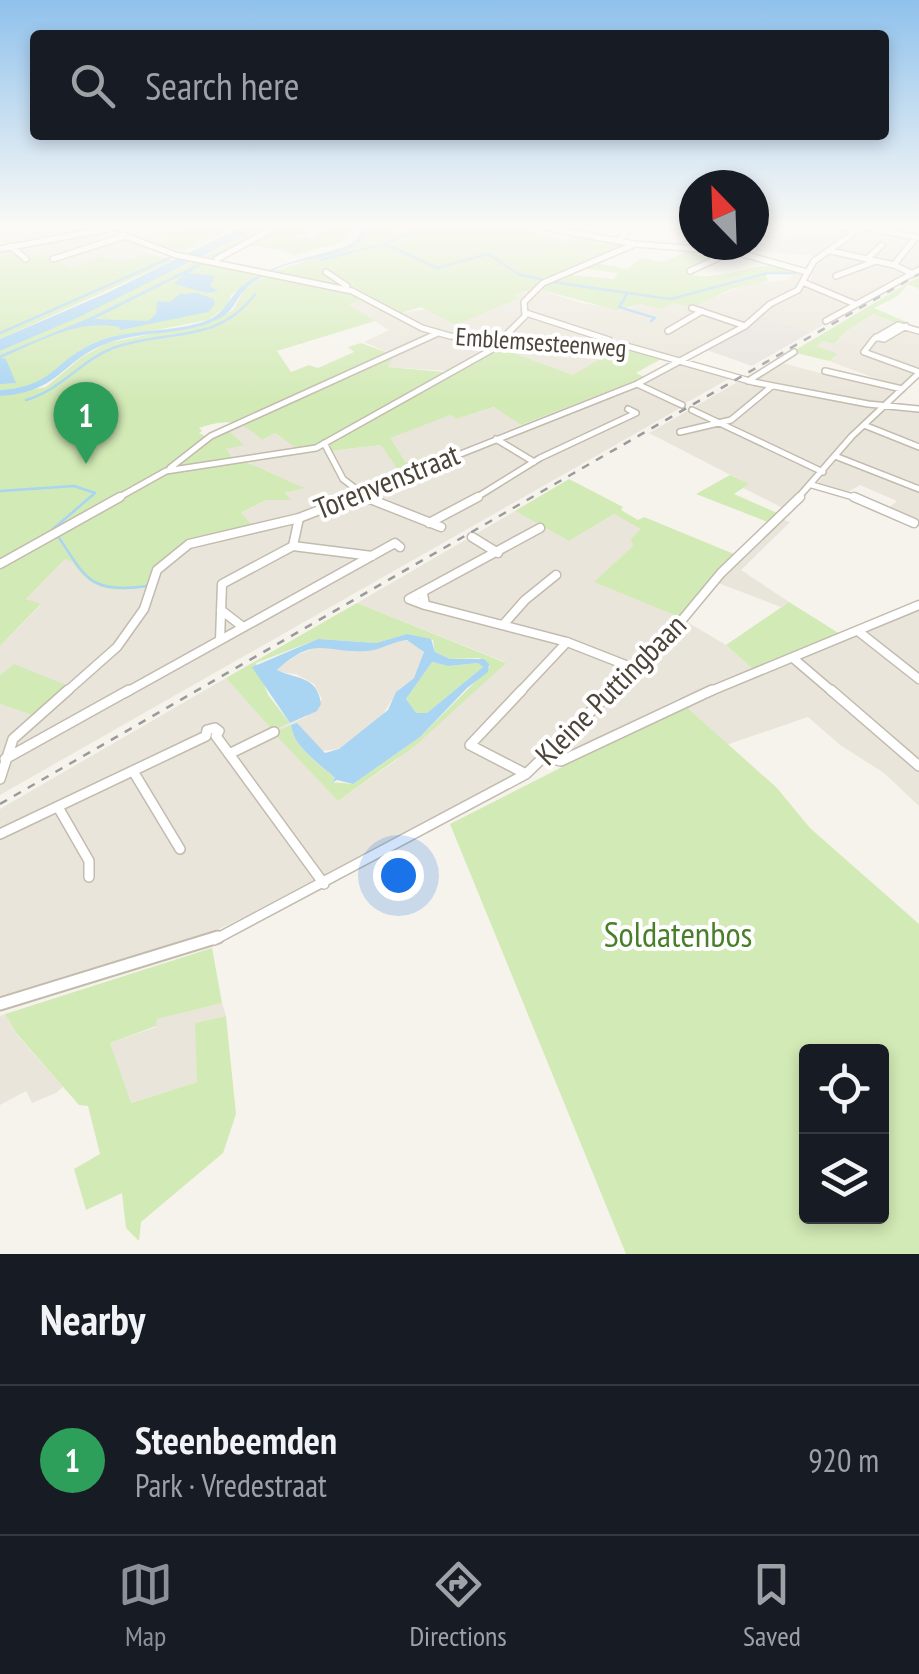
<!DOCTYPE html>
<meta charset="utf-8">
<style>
:root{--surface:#171b24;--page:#242831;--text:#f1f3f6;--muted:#9ea1a6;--line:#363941;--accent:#8c9099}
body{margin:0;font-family:"PT Sans Narrow",sans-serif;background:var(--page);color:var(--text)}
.controls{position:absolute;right:30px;bottom:30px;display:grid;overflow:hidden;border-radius:10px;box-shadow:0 5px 15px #0003}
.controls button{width:90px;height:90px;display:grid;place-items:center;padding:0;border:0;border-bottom:2px solid var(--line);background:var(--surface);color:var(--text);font:50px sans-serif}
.compass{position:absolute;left:679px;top:170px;width:90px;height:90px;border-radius:50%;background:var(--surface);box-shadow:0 5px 15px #0003;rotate:337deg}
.you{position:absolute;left:398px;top:875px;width:35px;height:35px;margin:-25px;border:8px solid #fff;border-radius:50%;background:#1a73e8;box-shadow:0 0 0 15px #1a73e833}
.badge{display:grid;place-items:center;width:65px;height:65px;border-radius:50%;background:var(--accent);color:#fff;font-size:32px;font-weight:700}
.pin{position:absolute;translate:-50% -82px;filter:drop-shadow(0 2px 5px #0008)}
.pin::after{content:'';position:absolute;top:52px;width:35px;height:30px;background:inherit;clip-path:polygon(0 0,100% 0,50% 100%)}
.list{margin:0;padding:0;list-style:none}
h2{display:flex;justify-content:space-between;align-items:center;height:130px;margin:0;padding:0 40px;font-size:42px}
h2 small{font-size:32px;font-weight:400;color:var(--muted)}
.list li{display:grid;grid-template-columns:65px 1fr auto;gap:30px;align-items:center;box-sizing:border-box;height:150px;padding:0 40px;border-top:2px solid var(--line)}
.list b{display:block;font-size:38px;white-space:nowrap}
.list p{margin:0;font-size:32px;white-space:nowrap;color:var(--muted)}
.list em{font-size:32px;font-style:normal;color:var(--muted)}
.icon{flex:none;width:55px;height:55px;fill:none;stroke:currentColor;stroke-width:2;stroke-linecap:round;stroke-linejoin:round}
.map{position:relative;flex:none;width:919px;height:1254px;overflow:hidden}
.search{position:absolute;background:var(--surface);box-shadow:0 5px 15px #0003;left:30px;right:30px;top:30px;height:110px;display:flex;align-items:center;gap:25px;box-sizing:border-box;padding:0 35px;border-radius:10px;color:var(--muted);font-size:38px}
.sheet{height:280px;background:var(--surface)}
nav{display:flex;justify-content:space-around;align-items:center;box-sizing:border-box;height:140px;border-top:2px solid var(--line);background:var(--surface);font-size:28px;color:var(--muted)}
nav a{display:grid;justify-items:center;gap:5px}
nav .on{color:var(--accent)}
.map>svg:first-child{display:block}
.residential{fill:#eae5da}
.industrial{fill:#e6e2dd}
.green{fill:#d2eab5;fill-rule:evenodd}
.water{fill:#a9d4f2;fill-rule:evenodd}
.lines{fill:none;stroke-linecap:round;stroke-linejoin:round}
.stream{stroke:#a9d4f2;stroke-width:2.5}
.minor-far3-casing{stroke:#c2bbae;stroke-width:8}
.minor-far2-casing{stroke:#c2bbae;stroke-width:11}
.minor-far1-casing{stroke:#c2bbae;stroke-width:12}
.minor-casing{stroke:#c2bbae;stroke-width:15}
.minor-far3{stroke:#fff;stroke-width:5}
.minor-far2{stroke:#fff;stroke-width:8}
.minor-far1{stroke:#fff;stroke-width:9}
.minor{stroke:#fff;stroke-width:11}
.rail{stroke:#9a9a9a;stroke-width:2.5;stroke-dasharray:8 8;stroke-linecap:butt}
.minor-bridge-casing{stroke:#c2bbae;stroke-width:8;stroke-linecap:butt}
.minor-bridge{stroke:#fff;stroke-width:5}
.labels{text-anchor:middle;stroke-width:8;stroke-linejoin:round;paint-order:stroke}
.far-street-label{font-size:25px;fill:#4b4439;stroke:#fff}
.street-label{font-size:30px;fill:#4b4439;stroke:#fff}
.near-park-label{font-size:35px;fill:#4a7f2a;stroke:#fff}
</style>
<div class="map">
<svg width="919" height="1254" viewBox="0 0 919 1254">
<rect width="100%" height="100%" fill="#f6f3ec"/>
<path class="residential" d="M0,227H183L188,229L157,234L171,240L142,250L149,254L119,262L102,256L72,268L45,253L25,257L16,253L0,256Z
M865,227H919V269L824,320L829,322L811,332L762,316L774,304L811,285L813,265Z
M798,271L804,273L798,287L767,303L744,325L679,359L529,312L525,304L538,289L581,303L625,310L641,304L701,302L748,284L787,280Z
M523,291L530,292L521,302L523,317L499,337L452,334L428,328L401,313L514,297Z
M366,299L422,330L496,340L489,350L451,371L387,367L394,355L364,342L389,330L347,304Z
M873,314L919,332V371L901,388L829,361L837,355L815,346L823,341L836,344L845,332Z
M529,315L612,341L504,337Z
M501,340L631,348L611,358L605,357L573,375L497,347Z
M680,362L732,377L684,404L640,384Z
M782,363L820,373L898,389L882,405L753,381Z
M741,380L755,383L879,408L854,428L819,472L783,508L743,488L748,484L649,433Z
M637,387L682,407L0,795V704L32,715L14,664L0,675V646L41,605L26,599L65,559L151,573L162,558L186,542L251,525L240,514L266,500L290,499L284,494L303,488L275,478L242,459H233L225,449L243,444L228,430L244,423L262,440L275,433L283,439L329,438L331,451L382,445L401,474L358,491L360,495Z
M495,407L521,425L444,456L436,452L406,463L389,438L451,415L456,419Z
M887,408L919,411V522L886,510L897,501L860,485L848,492L817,484L856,436Z
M515,511L569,541L614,514L637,524L641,529L633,546L595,582L679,617L726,645L753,669L671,702L560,756L548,748L516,777L327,877L223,927L176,946L0,998V809L226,678L273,731L306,717L322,699L314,684L296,674L278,672V668L297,655L322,645L370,651L401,640L413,641L425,654L414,678L399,689L381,717L339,749L322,751L297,723L275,733L338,801L395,761L505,662L357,603Z
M781,519L790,522L741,570L789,602L781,607L718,583Z
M919,609V806L884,773L840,745L808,717L726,745L684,705Z
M222,1003L226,1016L196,1023L197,1082L130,1103L110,1043L156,1027V1019Z
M5,1014L16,1034L63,1087L56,1093L32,1103L26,1091L0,1105V1016Z"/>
<path class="industrial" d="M807,227L854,230L818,256L749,250L748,245L754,242L767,244L763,236L792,237Z
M762,316L811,332L752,366L707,350Z"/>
<path class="green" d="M207,227H235L187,251L201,241L183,251L156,245L170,240L155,234Z
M261,227H314L306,234L288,235L325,240L314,237L329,227H354L340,243L294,255C278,247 263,249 245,244L216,258L205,256Z
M371,227L404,231L416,227H521L563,242L573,235L632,244L551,279L538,276L547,280L530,292L523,291L515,296L519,298L456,325L421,307L401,313L348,284L341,287L272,272L359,244Z
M691,250L728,251L689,273C713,283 748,266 775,265C781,264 792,270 798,271L765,274L768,281L731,289L692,308L673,303L662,309L641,304L616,310L538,289L570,275L614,279L618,273L582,268L595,263L627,269L642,258L662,262Z
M16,253L26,261L30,260L26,258L44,253L72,268L102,256L119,262L149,254L174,260L0,339V256Z
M197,260L261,273L231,295L228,305L208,320L98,341L80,350L35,386L0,390V357L44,338L0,355V351Z
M267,274L366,299L348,304L375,321L277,351L291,372L309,365L318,368L354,352L348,347L361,343L394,355L388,367L455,373L497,347L573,375L605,356L611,358L631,348L663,358L636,373L644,377L521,425L494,407L456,419L451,415L390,438L406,463L437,452L444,456L401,474L381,445L331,451L329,443L299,450L275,433L262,440C240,419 228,419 199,428L202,431L199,433L209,438L228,430L244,445L226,449L234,460C247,459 287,482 305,488L285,493L291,500H266L241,513L252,525C208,534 163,541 146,587C112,592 91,592 72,561L65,559L26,599L41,604L0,646V396L46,387L82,357L107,343L214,321L233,310L245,289Z
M919,277V289L908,284L898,296L874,308L909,323H896L873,314L845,332L835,344L823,341L816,346L838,354L829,361L792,352L908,283Z
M730,475L749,484L734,494L777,513L768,522L696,494Z
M569,479L623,507L621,510L638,520L644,517L734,554L679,617L594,582L633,546L631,539L641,529L614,514L569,541L515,511Z
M789,602L840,634L753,669L726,645Z
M357,603L506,663L416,745L338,801L274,733L291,725C293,747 319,764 335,778L331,782L353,784L420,737L490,667L480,658L450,659L435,652L433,640L407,634L376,643L318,639L256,663L268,695L290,723L273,731L226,678Z
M432,662L448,666L478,663L483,667L427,713H415L406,699Z
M14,664L66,685L32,715L0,704V675Z
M684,705L777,788L810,828L919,924V1254H626L450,824ZM806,1052H882V1216H806Z
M212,948L222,1003L157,1019L156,1026L110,1043L131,1103L197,1082L195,1023L226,1016L236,1114L223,1153L141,1222L139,1241L126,1228L122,1193L86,1210L74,1169L100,1154L88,1106L79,1105L16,1033L5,1014Z"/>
<path class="water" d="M241,227H261L79,317L0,351V339L109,292Z
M363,227H371C360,258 311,256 284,266C271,271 254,280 245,290C234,301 235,310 220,318C187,336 143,330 108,343C60,361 61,392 0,396V390C55,386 51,363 94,343C130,327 173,334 208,320C227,312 230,294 246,283C278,261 312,258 347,246L357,239Z
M198,264L202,265L189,273L215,276L210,286L218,291L207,293L174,284L184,274L94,319L148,321L156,314L157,301L170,302L180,294L198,293L213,299L215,304L208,312L120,330L119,327C76,319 39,342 1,358L6,359L16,383L0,384V355L87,319Z
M407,634L431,639L435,652L450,659H484L489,664L488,672L467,688L420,737L353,784L337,780L331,783L335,778C319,763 293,747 291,725L297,723L325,753L339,749L388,710L396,692L414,678L424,652L407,640C393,641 381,650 368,651C324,654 317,634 277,670C297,680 317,675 321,704L317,711L290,723L252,667L318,639L376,643ZM432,662L448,666L478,663L483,667L427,713H416L406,699Z"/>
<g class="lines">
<path class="stream" d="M385,244L437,268L488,254L520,275L546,280
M213,257L253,237
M320,260L385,244L426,227
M552,282L670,299
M627,294L619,307L655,318L651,321
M671,299L768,273H795
M0,333L170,258
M26,400C61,390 80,361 113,348C167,328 216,346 255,294
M0,491L74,486L95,493L53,529C85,574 85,595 147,586"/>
<defs>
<path id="minor-far3" d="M542,227L635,244L736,252L807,272
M842,227L857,230
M866,227L919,238
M122,235L176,255
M619,241L629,227
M10,246L26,259
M0,249L117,227
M831,251L894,265L913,274
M53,259L125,236
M217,259L276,227
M867,259L882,245
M206,261L352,291L422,328L450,336L623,345L753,382L868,404L919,409
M894,265L916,237
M690,271L729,253
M326,272L347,286
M836,276L876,261
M805,283L855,304
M692,308L745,326
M526,313L609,340
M826,321L919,270
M668,331L702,311
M919,331L898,325L874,339L864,352L919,372
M876,337L884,339L906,326
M825,371L902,389
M748,381L794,352
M637,384L682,405
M692,410L823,472
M864,425L919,447
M680,432L731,420L772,386
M496,439L534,462
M324,443L343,479L369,499
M835,456L919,489
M170,468L211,436L438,333
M812,485L860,499
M116,499L166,471L316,448L491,350L525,316L524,302L543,283L635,244
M347,499L637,384L745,326L770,304L798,290L814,261L862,227
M474,499L540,458L636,413L628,409
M797,499L852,436L919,373"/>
<path id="minor-far2" d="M365,497L441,527
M854,497L914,523
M429,523L478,497
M472,537L498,553
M293,546L372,556
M293,546L299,518
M0,564L120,497
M423,594L425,605L567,642L636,669
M425,605L409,599L540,528
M221,610L243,627
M503,625L525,600L556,575
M858,631L919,679
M220,640L222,584L293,546
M793,658L834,693
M65,693L117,647L144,609L157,570L189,544L299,518L353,497
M125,693L395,543L400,547
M519,693L567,642
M610,693L667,638L721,573L800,497
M706,693L919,605"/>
<path id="minor-far1" d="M522,690L470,745L526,774
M831,690L919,766
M229,754L274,732
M544,757L561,761L712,690
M5,759L129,690
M133,771L180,849
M0,779L13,739L68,690
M58,807L89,861V877
M0,834L206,736L207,730L215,728L219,731L216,736L324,884
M214,940L526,774L613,690"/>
<path id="minor" d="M0,1004L218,937"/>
</defs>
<use href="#minor-far3" class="minor-far3-casing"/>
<use href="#minor-far2" class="minor-far2-casing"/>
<use href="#minor-far1" class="minor-far1-casing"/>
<use href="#minor" class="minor-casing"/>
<use href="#minor-far3" class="minor-far3"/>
<use href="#minor-far2" class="minor-far2"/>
<use href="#minor-far1" class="minor-far1"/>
<use href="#minor" class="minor"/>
<path class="rail" d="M0,804L919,274"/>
<defs>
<path id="minor-bridge" d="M176,255L206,261"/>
</defs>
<use href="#minor-bridge" class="minor-bridge-casing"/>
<use href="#minor-bridge" class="minor-bridge"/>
</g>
<linearGradient id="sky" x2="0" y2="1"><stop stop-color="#8fc1ec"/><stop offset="0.56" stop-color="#fbfaf6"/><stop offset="1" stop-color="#fbfaf6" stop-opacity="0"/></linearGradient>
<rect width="919" height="403" fill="url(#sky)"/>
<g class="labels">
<g class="far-street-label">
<text transform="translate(541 342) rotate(4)" y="9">Emblemsesteenweg</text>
</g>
<g class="street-label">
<text transform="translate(387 482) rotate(-22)" y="10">Torenvenstraat</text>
<text transform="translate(611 690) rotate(-45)" y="10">Kleine Puttingbaan</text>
</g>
<g class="near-park-label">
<text x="678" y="947">Soldatenbos</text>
</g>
</g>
</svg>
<div class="controls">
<button><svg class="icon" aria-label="locate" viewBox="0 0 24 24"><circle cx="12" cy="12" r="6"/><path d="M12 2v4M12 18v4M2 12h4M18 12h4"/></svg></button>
<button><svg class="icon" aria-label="layers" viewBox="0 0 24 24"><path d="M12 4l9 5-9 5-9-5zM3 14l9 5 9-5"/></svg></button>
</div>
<svg class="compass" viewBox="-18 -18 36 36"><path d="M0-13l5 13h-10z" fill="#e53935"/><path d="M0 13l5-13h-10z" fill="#9ea1a6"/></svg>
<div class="you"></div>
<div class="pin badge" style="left:86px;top:464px;background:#2e9e5b">1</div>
<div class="search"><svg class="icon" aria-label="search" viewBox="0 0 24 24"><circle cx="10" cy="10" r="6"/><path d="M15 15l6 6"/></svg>Search here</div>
</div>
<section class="sheet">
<h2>Nearby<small></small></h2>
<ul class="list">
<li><span class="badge" style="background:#2e9e5b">1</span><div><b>Steenbeemden</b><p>Park · Vredestraat</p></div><em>920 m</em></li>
</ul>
</section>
<nav>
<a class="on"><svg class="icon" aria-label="map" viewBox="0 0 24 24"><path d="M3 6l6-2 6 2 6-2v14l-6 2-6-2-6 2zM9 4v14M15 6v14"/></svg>Map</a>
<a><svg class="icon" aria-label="directions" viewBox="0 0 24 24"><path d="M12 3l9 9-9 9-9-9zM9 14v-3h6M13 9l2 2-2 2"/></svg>Directions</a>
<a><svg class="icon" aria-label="saved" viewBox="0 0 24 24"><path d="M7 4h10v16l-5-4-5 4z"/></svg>Saved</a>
</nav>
